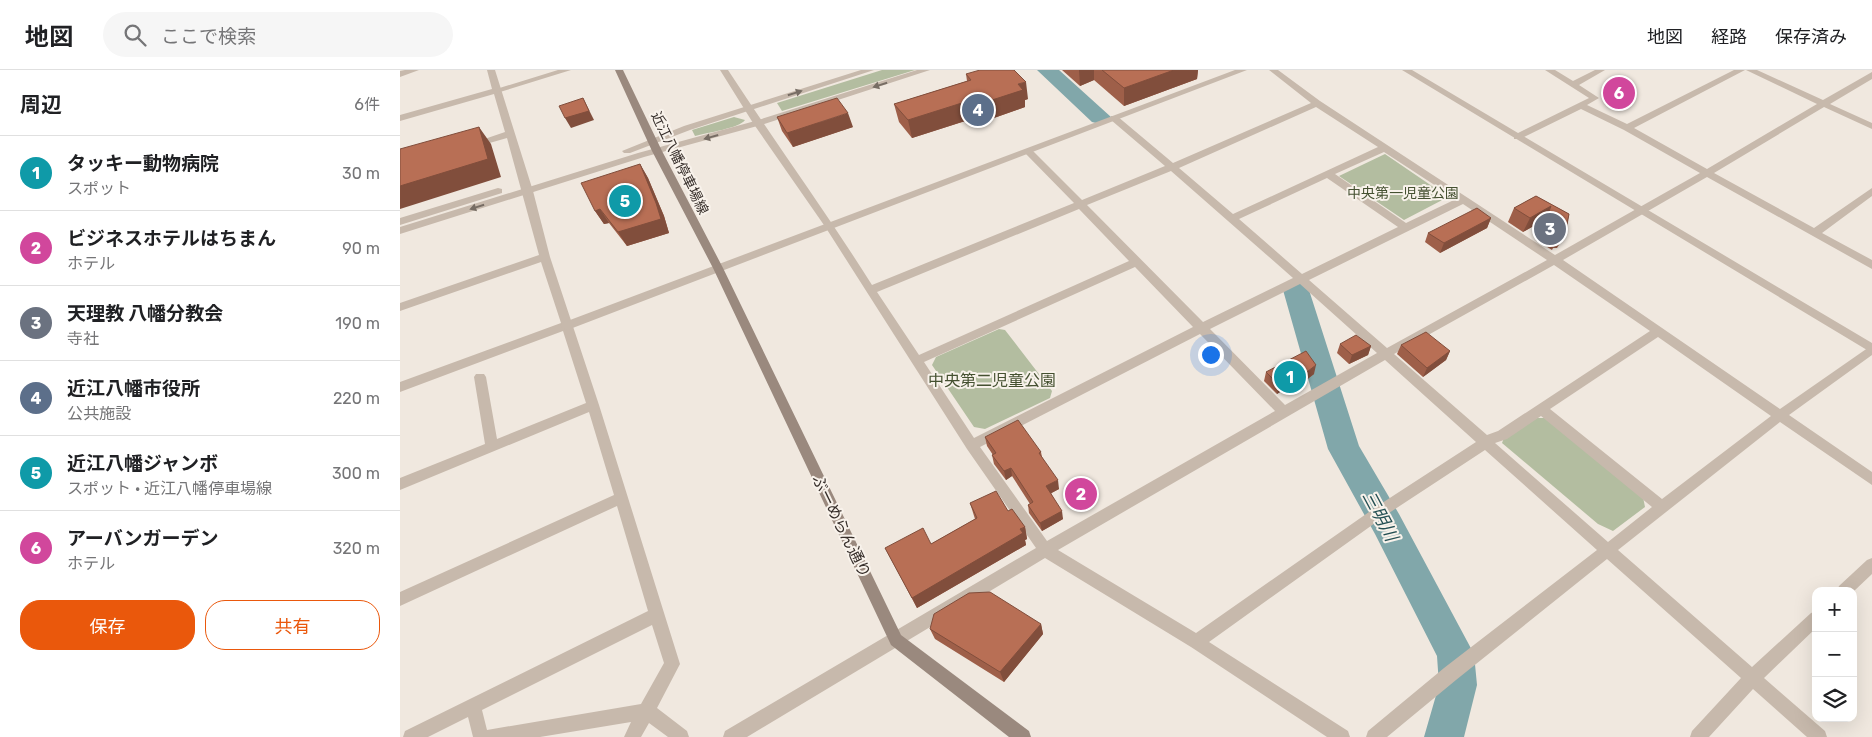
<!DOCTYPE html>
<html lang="ja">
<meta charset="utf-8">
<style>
:root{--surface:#fff;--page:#f6f6f6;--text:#202124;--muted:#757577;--line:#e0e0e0;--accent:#ea580c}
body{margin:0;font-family:Rubik,"Noto Sans JP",sans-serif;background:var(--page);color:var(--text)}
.controls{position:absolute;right:15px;bottom:15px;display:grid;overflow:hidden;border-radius:10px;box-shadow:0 5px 20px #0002}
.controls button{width:45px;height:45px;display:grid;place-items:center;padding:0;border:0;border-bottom:1px solid var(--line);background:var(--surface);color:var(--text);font:25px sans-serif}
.you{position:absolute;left:810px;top:284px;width:18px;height:18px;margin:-12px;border:4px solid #fff;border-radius:50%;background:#1a73e8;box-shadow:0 0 0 8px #1a73e833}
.badge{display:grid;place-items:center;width:32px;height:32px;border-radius:50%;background:var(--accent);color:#fff;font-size:16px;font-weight:700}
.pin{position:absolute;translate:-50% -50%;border:2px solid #fff;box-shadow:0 1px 5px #0006}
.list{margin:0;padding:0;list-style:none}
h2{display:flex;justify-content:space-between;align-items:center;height:65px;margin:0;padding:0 20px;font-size:21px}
h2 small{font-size:16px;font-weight:400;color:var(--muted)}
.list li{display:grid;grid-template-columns:32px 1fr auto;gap:15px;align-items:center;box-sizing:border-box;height:75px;padding:0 20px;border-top:1px solid var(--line)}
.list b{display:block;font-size:19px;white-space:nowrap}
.list p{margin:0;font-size:16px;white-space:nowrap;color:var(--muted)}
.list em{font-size:16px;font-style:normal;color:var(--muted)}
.actions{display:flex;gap:10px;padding:15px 20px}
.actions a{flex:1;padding:11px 0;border:1px solid var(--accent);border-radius:20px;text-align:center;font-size:18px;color:var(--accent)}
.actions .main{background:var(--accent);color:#fff}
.icon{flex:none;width:28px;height:28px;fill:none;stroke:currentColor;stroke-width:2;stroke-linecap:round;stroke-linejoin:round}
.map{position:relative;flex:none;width:1472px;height:667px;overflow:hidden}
header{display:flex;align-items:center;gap:30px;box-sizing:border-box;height:70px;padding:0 25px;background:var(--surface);border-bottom:1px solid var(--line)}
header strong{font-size:24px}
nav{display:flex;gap:28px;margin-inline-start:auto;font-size:18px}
.search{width:350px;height:45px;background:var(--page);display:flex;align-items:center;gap:12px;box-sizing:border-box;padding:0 18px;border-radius:28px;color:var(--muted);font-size:19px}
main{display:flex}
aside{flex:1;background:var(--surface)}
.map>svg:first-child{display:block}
.green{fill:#b3bda0}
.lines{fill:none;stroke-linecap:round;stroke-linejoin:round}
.river{fill:#81a7aa;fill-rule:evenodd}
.minor{fill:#c7b9ac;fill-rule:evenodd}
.tertiary{fill:#c7b9ac;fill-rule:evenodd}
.secondary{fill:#9a897e;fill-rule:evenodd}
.wall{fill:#9e5f49}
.shaded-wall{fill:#814e3c}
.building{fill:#b86f55;stroke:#814e3c}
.oneway{fill:#776d64}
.labels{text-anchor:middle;stroke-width:4;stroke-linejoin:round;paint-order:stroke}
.far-street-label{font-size:14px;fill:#362e2a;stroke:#f8f2eb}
.far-park-label{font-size:14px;fill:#455131;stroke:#f8f2eb}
.park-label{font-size:16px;fill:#455131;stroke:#f8f2eb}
.street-label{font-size:16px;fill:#362e2a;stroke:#f8f2eb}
.water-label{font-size:18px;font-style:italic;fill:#244f53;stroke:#f8f2eb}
</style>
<header>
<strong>地図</strong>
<div class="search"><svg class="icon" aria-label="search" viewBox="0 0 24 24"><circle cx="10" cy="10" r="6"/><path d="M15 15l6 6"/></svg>ここで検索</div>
<nav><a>地図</a><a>経路</a><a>保存済み</a></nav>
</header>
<main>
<aside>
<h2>周辺<small>6件</small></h2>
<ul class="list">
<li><span class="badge" style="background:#0f9aa8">1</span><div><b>タッキー動物病院</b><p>スポット</p></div><em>30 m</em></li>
<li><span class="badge" style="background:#d1479c">2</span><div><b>ビジネスホテルはちまん</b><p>ホテル</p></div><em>90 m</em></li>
<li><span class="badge" style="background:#6b7280">3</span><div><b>天理教 八幡分教会</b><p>寺社</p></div><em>190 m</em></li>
<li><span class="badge" style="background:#5c6f8a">4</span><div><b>近江八幡市役所</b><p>公共施設</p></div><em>220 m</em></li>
<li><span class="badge" style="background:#0f9aa8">5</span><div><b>近江八幡ジャンボ</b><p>スポット · 近江八幡停車場線</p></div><em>300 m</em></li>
<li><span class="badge" style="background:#d1479c">6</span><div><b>アーバンガーデン</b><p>ホテル</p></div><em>320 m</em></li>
</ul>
<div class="actions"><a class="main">保存</a><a>共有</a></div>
</aside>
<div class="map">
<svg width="1472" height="667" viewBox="0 0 1472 667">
<rect width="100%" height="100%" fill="#f0e8df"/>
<path class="green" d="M482,0H515L382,41L377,33Z
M334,47L345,50C340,58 306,63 295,66L292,60Z
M985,84L1048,127L1004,150L939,106Z
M599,259L605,260L652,321L650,328L585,359L574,357L532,295L536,287Z
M1137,348H1147L1243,427L1245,437L1213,461L1198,454L1102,373L1104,368Z"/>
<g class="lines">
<path class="river" d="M637,0H659L711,47L708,52L700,54L692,52Z
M896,211L905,213L909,220L959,376L999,444L1074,584L1077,615L1064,667H1024L1039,615L1037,586L975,464L928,379L883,220L887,213Z"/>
<path class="minor" d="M5,0H19L0,7V1Z
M87,0H95L133,121L150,187L199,335L280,594L257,638L287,661L289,667H268L249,653L241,667H224L231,652L140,667H73L68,647L28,667H3L5,661L248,541L217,436L0,536V522L214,425L189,342L0,420V408L85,374L74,307L76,304H84L86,307L97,369L186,333L163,261L0,322V312L161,253L141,192L0,241V233L139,185L107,68L72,78L67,75L105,62L94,24L0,51V45L92,19ZM252,555L264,593L241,634L87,660L82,640Z
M320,0H328C375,72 426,142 472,215L674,133L625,83V79H631L682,130L765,96L711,50V46H717L773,93L911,33L869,0H878L920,31L1155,185L1300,103L1224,60L1181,39L1120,69H1114V65L1189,28L1145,0H1155L1173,11L1195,0H1205L1179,15L1199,28L1187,35L1227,54L1334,0H1345L1234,58L1307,99L1417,34L1346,0H1357L1423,30L1472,2V9L1430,34L1472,53V59L1424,37L1314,103L1414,158L1472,118V126L1422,163L1472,190V199L1307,107L1163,190L1380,339L1472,275V285L1389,345L1472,402V415L1380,352L1218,480L1352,597L1411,543L1416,541V558L1364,608L1425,661L1427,667H1407L1353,619L1309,667H1290L1292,661L1341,608L1207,489L1056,610L987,667H966L968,661L1044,598L1197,480L1085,380L989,443L809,572L948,661L950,667H927L791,577L645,488L347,667H323L325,661L636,478L567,379L426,158L353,53ZM916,37L978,77L833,144L779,98ZM984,82L1056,129L1006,153L935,104ZM771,101L893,208L803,252L687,135ZM927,108L998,157L902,204L839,149ZM1063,134L1147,190L987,278L909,210ZM679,139L729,191L519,285L477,222ZM1154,195L1250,261L1098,361L1087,365L994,284ZM735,197L793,257L574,368L524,292ZM900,214L977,283L885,335L810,259ZM800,264L875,341L647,471L580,377ZM1258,267L1371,346L1262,429L1150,339ZM985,290L1076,372L979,435L796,563L658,480ZM1141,346L1252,437L1208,472L1095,373L1107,369Z
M1472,488V504L1453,522L1437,521L1439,516L1467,490Z"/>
<path class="tertiary" d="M158,0H171L100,22L93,20Z
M461,0H474L290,60L230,83H224L222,81L284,56Z
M517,0H530L361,55L244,87L0,164V157L238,83L355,51Z
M835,0H847L170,259L166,260L160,256L162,253Z
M1002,0H1012L1472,273V283Z
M98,118L102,119V123L0,155V148Z"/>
<path class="secondary" d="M215,0H223L262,81L323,198L501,565L629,661L631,667H609L491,575L313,198L252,81Z"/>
</g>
<path class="wall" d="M662,0H798L797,9L724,36L694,10L680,16Z
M566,4L628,29L625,30V37L591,49L587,44L512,68L499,52L494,34L567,11Z
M377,47L453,57L393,77L382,61Z
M240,94L248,108L264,146L269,163L227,176L209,153L204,154L195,141Z
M1136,126L1169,144L1165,165L1157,178H1153L1152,180L1136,170L1144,150L1123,162L1108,152L1114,138Z
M1091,148L1087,158L1040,183L1025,172L1028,163Z
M940,274L971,276L968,285L949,294L937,283Z
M1001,275L1050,281L1046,290L1023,307L997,284Z
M866,302L914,304L893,320L889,316L877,324L864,311Z
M585,367L641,382L642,387L659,419L651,423L663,449L642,461L629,443L628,435L630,434L612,406L606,410L594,394L592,385H593L587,376Z
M570,433L608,441L625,457L627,469L625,470L626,475L517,538L485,478L531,474L575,449Z
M641,554L643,564L604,612L535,569L530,559Z"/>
<path class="shaded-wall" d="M679,0H694V10L680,16Z
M774,0H798L797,9L724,36V18Z
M626,12L628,29L625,30V37L591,49L589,31L618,14Z
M584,26L587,44L512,68L508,50Z
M183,28L194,50L171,58L165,48Z
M448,43L453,57L393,77L387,63Z
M79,57L91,74L101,107L0,139V116Z
M240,94L248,108L264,146L269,163L227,176L218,162Z
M1151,136L1144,150L1123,162L1130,148Z
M200,139L209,153L204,154L195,141Z
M1091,148L1087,158L1040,183L1044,173Z
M971,276L968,285L949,294L952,285Z
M1050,281L1046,290L1023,307L1027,298Z
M916,295L914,304L893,320L895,311Z
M891,307L889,316L877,324L879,315Z
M611,398L612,406L606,410L604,401Z
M658,410L659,419L648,425L646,416Z
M662,441L663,449L642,461L640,453Z
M625,457L627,469L625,470L626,475L517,538L512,528Z
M641,554L643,564L604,612L600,602Z"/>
<path class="building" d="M580,0H614L626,12L618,14L623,20L589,31L584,26L508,50L494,34L571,10L566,4Z
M702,0H774L724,18Z
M183,28L189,41L165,48L159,36Z
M437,28L448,43L387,63L377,47Z
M79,57L88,89L0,116V79Z
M240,94L256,133L261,149L218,162L200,139L195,141L181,113Z
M1136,126L1169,144L1165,165L1160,164L1159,167L1143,157L1151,136L1130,148L1114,138Z
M1077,138L1091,148L1044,173L1028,163Z
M1026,262L1050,281L1027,298L1001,275Z
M956,265L971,276L952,285L940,274Z
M906,281L916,295L895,311L891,307L879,315L866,302Z
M618,350L641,382L639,383L658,410L646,416L662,441L640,453L628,435L633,432L611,398L604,401L592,385L596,383L585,367Z
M596,421L608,441L612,439L625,457L620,459L623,463L512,528L485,478L523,458L531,474L577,448L570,433Z
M590,522L641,554L600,602L530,559L534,544L569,523Z"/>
<defs><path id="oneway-solid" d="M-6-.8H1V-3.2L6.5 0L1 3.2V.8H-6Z" transform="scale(1.25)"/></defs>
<g class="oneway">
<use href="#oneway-solid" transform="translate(480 15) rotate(162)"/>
<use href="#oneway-solid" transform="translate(395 23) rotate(-17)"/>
<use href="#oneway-solid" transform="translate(311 67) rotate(164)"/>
<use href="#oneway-solid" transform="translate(77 137) rotate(162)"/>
</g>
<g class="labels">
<g class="far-street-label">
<text transform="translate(280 93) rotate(64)" y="5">近江八幡停車場線</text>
</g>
<g class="far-park-label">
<text x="1003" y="128">中央第一児童公園</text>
</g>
<g class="park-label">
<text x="592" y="316">中央第二児童公園</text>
</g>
<g class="street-label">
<text transform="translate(442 456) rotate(64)" y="6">ぶーめらん通り</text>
</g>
<g class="water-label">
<text transform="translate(980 446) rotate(62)" y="6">三明川</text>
</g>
</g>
</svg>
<div class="controls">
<button>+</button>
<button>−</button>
<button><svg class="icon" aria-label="layers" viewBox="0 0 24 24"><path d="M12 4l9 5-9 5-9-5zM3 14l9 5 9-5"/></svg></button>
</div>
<div class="you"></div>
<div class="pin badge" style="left:890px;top:307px;background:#0f9aa8">1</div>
<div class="pin badge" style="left:681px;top:424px;background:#d1479c">2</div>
<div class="pin badge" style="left:1150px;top:159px;background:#6b7280">3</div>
<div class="pin badge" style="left:578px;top:40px;background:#5c6f8a">4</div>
<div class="pin badge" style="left:225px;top:131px;background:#0f9aa8">5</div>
<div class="pin badge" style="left:1219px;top:23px;background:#d1479c">6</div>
</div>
</main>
